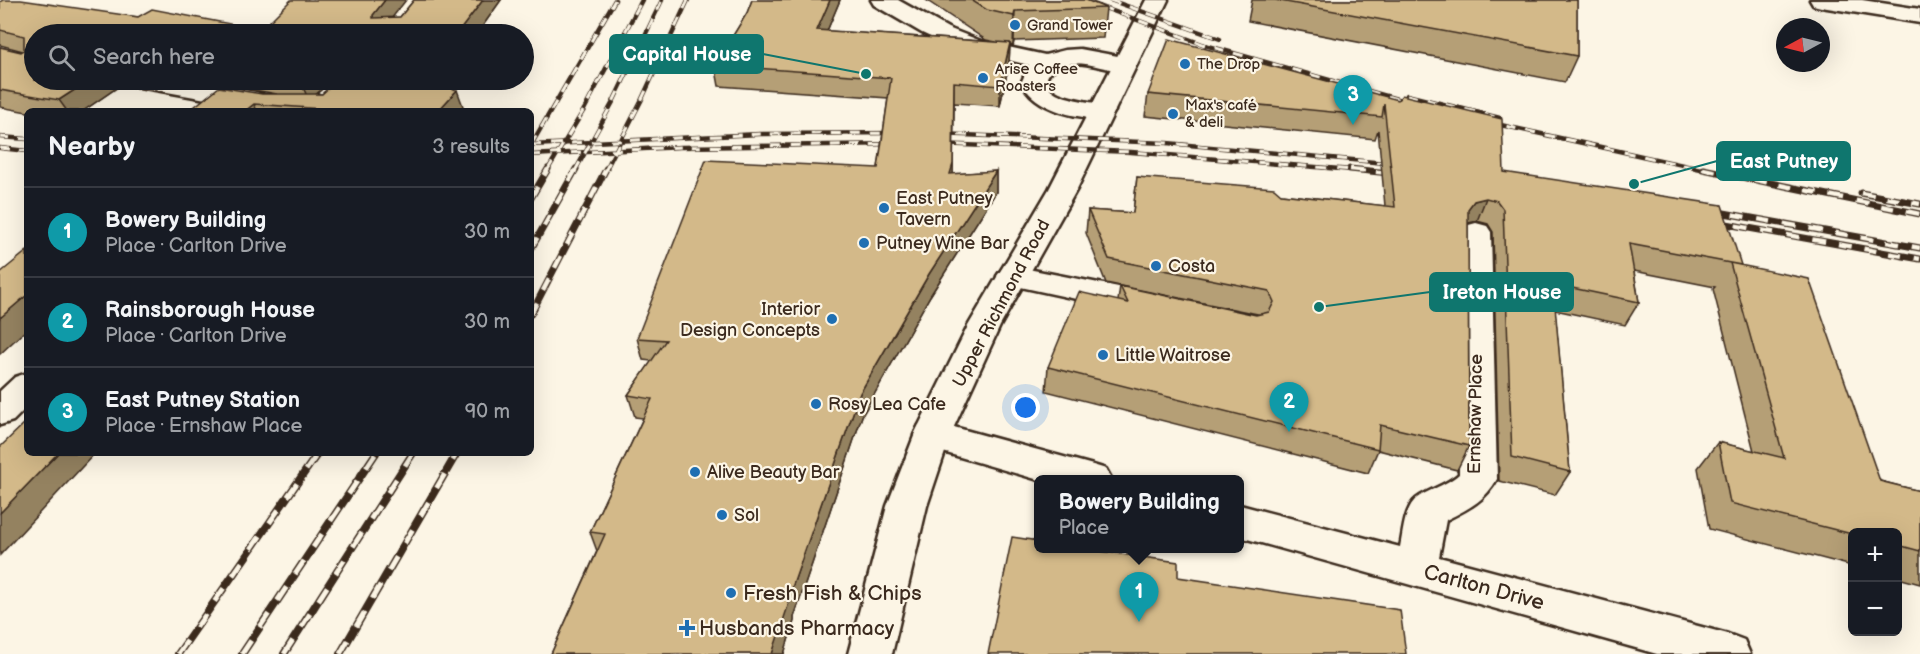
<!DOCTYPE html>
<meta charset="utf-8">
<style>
:root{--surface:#171b24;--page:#20242c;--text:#f1f3f6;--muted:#9ea1a6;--line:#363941;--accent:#1a73e8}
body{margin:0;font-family:"Balsamiq Sans",sans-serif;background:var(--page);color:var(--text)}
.controls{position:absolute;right:18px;bottom:18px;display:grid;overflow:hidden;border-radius:9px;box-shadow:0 6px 24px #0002}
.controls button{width:54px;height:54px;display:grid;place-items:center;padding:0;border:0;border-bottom:2px solid var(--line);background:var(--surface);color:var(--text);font:30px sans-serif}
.compass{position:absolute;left:1776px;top:18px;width:54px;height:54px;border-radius:50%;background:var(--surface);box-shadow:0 6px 24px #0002;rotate:263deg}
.you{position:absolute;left:1026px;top:408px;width:21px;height:21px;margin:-15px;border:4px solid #fff;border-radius:50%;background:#1a73e8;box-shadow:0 0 0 9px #1a73e833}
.badge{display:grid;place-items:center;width:39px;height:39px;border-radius:50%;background:var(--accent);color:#fff;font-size:20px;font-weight:700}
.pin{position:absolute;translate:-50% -50px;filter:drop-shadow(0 2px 3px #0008)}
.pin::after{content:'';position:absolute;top:32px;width:21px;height:18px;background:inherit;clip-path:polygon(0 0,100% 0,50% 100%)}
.popup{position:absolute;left:1034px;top:475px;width:210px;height:78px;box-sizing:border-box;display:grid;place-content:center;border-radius:9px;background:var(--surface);filter:drop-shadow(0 2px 4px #0005);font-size:20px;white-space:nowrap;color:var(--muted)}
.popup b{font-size:22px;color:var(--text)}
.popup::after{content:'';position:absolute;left:50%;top:100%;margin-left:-12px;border:12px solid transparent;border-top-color:var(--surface)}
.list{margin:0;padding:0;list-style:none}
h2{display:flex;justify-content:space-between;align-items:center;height:78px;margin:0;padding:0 24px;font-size:26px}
h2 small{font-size:20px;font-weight:400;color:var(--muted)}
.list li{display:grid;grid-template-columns:39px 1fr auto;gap:18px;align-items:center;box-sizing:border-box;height:90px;padding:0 24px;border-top:2px solid var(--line)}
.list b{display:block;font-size:22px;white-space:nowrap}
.list p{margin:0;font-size:20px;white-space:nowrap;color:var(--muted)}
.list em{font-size:20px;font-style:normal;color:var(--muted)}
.icon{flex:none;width:33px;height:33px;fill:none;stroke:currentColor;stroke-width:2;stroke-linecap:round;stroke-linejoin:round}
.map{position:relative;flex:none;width:1920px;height:654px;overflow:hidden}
.search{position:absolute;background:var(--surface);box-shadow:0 6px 24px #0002;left:24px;top:24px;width:510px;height:66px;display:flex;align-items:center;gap:15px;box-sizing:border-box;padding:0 21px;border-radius:33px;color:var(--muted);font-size:22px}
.panel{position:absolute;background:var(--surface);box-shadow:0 6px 24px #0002;left:24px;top:108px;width:510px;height:348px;border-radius:9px}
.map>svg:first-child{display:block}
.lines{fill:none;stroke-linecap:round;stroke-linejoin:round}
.street-casing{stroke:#3b2a1e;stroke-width:5}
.highway-casing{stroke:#3b2a1e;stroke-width:5}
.street{fill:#fcf5e5;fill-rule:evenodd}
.highway{fill:#fcf5e5;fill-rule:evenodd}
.rail-far2-casing{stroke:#3b2a1e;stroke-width:4.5}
.rail-far1-casing{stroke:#3b2a1e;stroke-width:7}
.rail-casing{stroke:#3b2a1e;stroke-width:8}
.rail-far2{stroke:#fcf5e5;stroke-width:3;stroke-dasharray:10;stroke-linecap:butt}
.rail-far1{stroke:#fcf5e5;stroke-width:4.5;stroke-dasharray:13;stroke-linecap:butt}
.rail{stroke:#fcf5e5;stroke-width:5;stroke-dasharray:16;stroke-linecap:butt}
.wall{fill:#b59f76;stroke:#3b2a1e;stroke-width:1.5}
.shaded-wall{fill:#948260;stroke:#3b2a1e;stroke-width:1.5}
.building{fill:#d3b989;stroke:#3b2a1e;stroke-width:1.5}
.poi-dot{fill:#1f6fb2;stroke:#fcf5e5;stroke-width:2}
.labels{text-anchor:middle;stroke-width:4.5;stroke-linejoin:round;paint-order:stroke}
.far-poi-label{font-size:15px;fill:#3b2a1e;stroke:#fcf5e5;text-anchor:start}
.poi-label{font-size:18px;fill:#3b2a1e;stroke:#fcf5e5;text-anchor:start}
.street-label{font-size:18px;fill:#3b2a1e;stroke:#fcf5e5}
.near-street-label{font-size:21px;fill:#3b2a1e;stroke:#fcf5e5}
.near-poi-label{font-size:21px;fill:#3b2a1e;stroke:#fcf5e5;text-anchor:start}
.leader{fill:none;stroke:#0f766e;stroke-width:2}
.callout-dot{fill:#0f766e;stroke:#fcf5e5;stroke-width:2}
.callout{fill:#0f766e;stroke:#0f766e;stroke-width:2}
.callout-label{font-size:20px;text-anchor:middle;font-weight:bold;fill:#fff}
</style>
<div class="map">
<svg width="1920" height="654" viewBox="0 0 1920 654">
<rect width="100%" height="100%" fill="#fcf5e5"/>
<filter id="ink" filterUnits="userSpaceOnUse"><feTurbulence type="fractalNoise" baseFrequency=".0167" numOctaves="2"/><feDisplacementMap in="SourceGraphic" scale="12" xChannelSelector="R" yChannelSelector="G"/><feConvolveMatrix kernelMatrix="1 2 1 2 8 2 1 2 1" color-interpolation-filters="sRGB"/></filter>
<g filter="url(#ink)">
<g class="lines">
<defs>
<path id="street" d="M871,0H898L948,28L981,41L1045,55L1065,50L1080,49L1134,59L1137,64L1134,69C1132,69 1126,71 1124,71C1101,70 1073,54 1052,71C1048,74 1046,77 1047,83C1051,100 1097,102 1111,106L1115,111L1111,116C1085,123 1030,109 1022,81L1029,65L952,47L922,33L874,5Z
M1810,0H1862L1920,9V23L1821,7L1813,5Z
M127,80H180L256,92L265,95L269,100L265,105L256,108L139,87L130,85Z
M1476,223L1487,226L1491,232L1497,479C1485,501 1468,509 1446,520L1439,557L1728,634L1744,640L1750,654H1657L1240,537V505L1400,547C1403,534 1404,512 1414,501C1421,492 1446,486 1459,474L1461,232L1465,226Z
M1013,266L1164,296L1175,299L1180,307L1175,315L1164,318L1002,283L997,276L1002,269Z
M27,373V407L13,421L0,425V391L15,377Z
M932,421L1093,465L1106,469L1112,480H1039L919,445L914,435L919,425Z"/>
<path id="highway" d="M1146,0H1168L1077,189L1000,326L952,431L927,506L892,654H848L887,506L916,431L968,326L1049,189Z"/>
</defs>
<use href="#street" class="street-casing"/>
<use href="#highway" class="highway-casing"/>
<use href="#street" class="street"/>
<use href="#highway" class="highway"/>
<defs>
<path id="rail-far2" d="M1083,0L1205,45L1415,104
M1110,0L1220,39
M1407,95L1500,118
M1487,122L1710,171
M938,134L1167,143L1396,164
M0,137L27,139
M938,144L1131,152L1365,171
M531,145L760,134L899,133
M531,145L615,0
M0,148L27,151
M531,155L681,147L899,144
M547,171L585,108L642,0
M575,171L613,102L662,0
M605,171L641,101L688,0"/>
<path id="rail-far1" d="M1350,169L1399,174
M1703,169L1920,214
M1861,193L1920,204
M531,198L548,169
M1707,210L1920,248
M1710,221L1920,259
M531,249L576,169
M531,314L606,169"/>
<path id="rail" d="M178,654L318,453
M242,654L376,453
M284,654L413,453
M340,654L457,453"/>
</defs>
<use href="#rail-far2" class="rail-far2-casing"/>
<use href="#rail-far1" class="rail-far1-casing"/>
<use href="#rail" class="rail-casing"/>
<use href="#rail-far2" class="rail-far2"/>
<use href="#rail-far1" class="rail-far1"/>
<use href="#rail" class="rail"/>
</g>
<path class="wall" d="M414,0H501L477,34H34V80H125V82L83,111L27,112L0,107V47L21,52L23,51L0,45V2L261,30L400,17Z
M752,0H840L827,31L996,42L986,40L926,0H1086L1106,8L1103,38L1014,41L1013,46L1010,45L1009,63L1000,106L954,103L953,174L996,171V192L930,296L862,416L794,617V621L784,654H551L597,551L590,532L643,418L635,417L628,395L652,361L643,360L637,338L878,168L888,98L719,86L715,65L747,13Z
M1252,0H1577V56L1565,82L1248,21Z
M244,80H333L316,94H322L337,80H445L441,85L464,109L463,111H189L262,94H277L249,89Z
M1148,94L1398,100L1504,172L1741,265L1880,481L1920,491V584L1898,578V532H1852V566L1709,529L1698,468L1718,442L1754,451L1713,289L1715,287L1634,271L1639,302L1625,325L1555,310L1570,472L1555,495L1499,481L1493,232L1488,224L1477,221L1468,223L1469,446L1457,470L1378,450L1368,473L1046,391L1048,367L1118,301L1120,286L1256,315L1258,314L1106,283L1086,233L1088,210L1133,213L1137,177L1281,194L1385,206L1378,130L1375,139L1145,116Z"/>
<path class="shaded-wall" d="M385,0H406L380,33L373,18V15Z
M483,0H501L477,34H457Z
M830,0H840L819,50L817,30Z
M1015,11L1014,41L1013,46L1014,16Z
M1010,43L1009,63L1000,106V86Z
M90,80H125V82L83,111H67L59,100Z
M302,80H333L309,100L300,81Z
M425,80H445L432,98Z
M954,82L953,186L950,174Z
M457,90L464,109L463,111H438Z
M254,104L257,111H245Z
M996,171V192L930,296L862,416L794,617V621L784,654H772L788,599L860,393L929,274Z
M1486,198L1477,221L1464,224L1468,209L1474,201Z
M27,295V329L0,354V318Z
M58,453H95L0,555V513Z"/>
<path class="building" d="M3,0H21L138,17L152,9L261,30L291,0H385L373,15V18L400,17L414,0H483L457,34H34V80H90L59,100L0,90V47L21,52L24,50V36L0,30V2Z
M752,0H830L817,30L1010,43L1000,86L954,82L953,164L950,174L996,171L929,274L860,393L788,599L790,600L772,654H551L605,534L590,532L652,399L628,395L666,340L637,338L706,160L878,168L891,78L715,65L747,13Z
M971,0H1086L1106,8L1015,11L1014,16L987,10Z
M1275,0H1577V56Z
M1169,39L1398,100L1402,95L1502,119L1504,172L1722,205L1741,265L1629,244L1639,302L1553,284L1570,472L1512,457L1503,209L1497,201L1486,198L1474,201L1468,209L1469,446L1380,425L1378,449L1048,367L1079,292L1128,303L1120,286L1256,315L1269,312L1274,302L1269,291L1109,259L1088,210L1133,213L1137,177L1274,188L1281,194L1395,207L1384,104L1382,117L1148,94Z
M337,80H427L457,90L438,111H352L254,104L245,111H189L219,87L262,94H322Z
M27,251V295L0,318V273Z
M1730,263L1809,279L1880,481L1920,491V551L1898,545V532H1852V534L1730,503L1718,442L1784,458Z
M27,421V453H58L0,513V447Z
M1012,537L1038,541V549H1085L1178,562V577L1400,610L1406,654H988Z"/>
</g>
<g class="poi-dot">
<circle cx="1015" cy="25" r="6"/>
<circle cx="1185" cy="64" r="6"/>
<circle cx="983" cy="78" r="6"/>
<circle cx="1173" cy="114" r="6"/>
<circle cx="884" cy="208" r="6"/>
<circle cx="864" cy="243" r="6"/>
<circle cx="1156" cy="266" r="6"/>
<circle cx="832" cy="319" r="6"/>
<circle cx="1103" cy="355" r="6"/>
<circle cx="816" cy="404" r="6"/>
<circle cx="695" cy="472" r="6"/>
<circle cx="722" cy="515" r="6"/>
<circle cx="731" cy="593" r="6"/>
<path d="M684 619h6v6h6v6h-6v6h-6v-6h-6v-6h6z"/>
</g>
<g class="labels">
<g class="far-poi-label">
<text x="1027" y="30">Grand Tower</text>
<text x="1197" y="69">The Drop</text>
<text x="995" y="74">Arise Coffee<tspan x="995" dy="17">Roasters</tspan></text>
<text x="1185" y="110">Max's café<tspan x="1185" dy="17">&amp; deli</tspan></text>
</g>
<g class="poi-label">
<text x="896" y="204">East Putney<tspan x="896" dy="21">Tavern</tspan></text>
<text x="876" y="249">Putney Wine Bar</text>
<text x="1168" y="272">Costa</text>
<text x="820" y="315" text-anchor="end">Interior<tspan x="820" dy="21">Design Concepts</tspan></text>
<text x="1115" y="361">Little Waitrose</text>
<text x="828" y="410">Rosy Lea Cafe</text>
<text x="707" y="478">Alive Beauty Bar</text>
<text x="734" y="521">Sol</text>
</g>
<g class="street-label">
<text transform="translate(1001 303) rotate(-62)" y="6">Upper Richmond Road</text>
<text transform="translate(1475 414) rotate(-89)" y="6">Ernshaw Place</text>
</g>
<g class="near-street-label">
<text transform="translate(1484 587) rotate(15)" y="7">Carlton Drive</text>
</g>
<g class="near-poi-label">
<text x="743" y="600">Fresh Fish &amp; Chips</text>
<text x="699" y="635">Husbands Pharmacy</text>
</g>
</g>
<path class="leader" d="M866 74L763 54M1634 184L1717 161M1319 307L1430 292"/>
<g class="callout-dot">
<circle cx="866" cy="74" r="6"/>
<circle cx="1634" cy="184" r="6"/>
<circle cx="1319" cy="307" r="6"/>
</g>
<g class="callout">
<rect x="610" y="35" width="153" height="38" rx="6"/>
<rect x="1717" y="142" width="133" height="38" rx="6"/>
<rect x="1430" y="273" width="143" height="38" rx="6"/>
</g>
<g class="callout-label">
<text x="687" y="61">Capital House</text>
<text x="1784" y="168">East Putney</text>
<text x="1502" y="299">Ireton House</text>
</g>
</svg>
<div class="controls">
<button>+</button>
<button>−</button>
</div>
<svg class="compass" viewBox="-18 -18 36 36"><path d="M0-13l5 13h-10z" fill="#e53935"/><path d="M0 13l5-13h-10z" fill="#9ea1a6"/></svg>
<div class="you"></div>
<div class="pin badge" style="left:1139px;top:622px;background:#0f9aa8">1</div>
<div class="popup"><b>Bowery Building</b>Place</div>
<div class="pin badge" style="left:1289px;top:432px;background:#0f9aa8">2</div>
<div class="pin badge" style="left:1353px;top:125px;background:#0f9aa8">3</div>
<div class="search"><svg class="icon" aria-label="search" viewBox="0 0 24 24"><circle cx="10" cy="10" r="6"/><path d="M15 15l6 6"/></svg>Search here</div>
<section class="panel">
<h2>Nearby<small>3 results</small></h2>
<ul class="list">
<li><span class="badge" style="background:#0f9aa8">1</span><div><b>Bowery Building</b><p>Place · Carlton Drive</p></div><em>30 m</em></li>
<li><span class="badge" style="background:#0f9aa8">2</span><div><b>Rainsborough House</b><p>Place · Carlton Drive</p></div><em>30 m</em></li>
<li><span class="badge" style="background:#0f9aa8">3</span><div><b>East Putney Station</b><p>Place · Ernshaw Place</p></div><em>90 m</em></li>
</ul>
</section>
</div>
